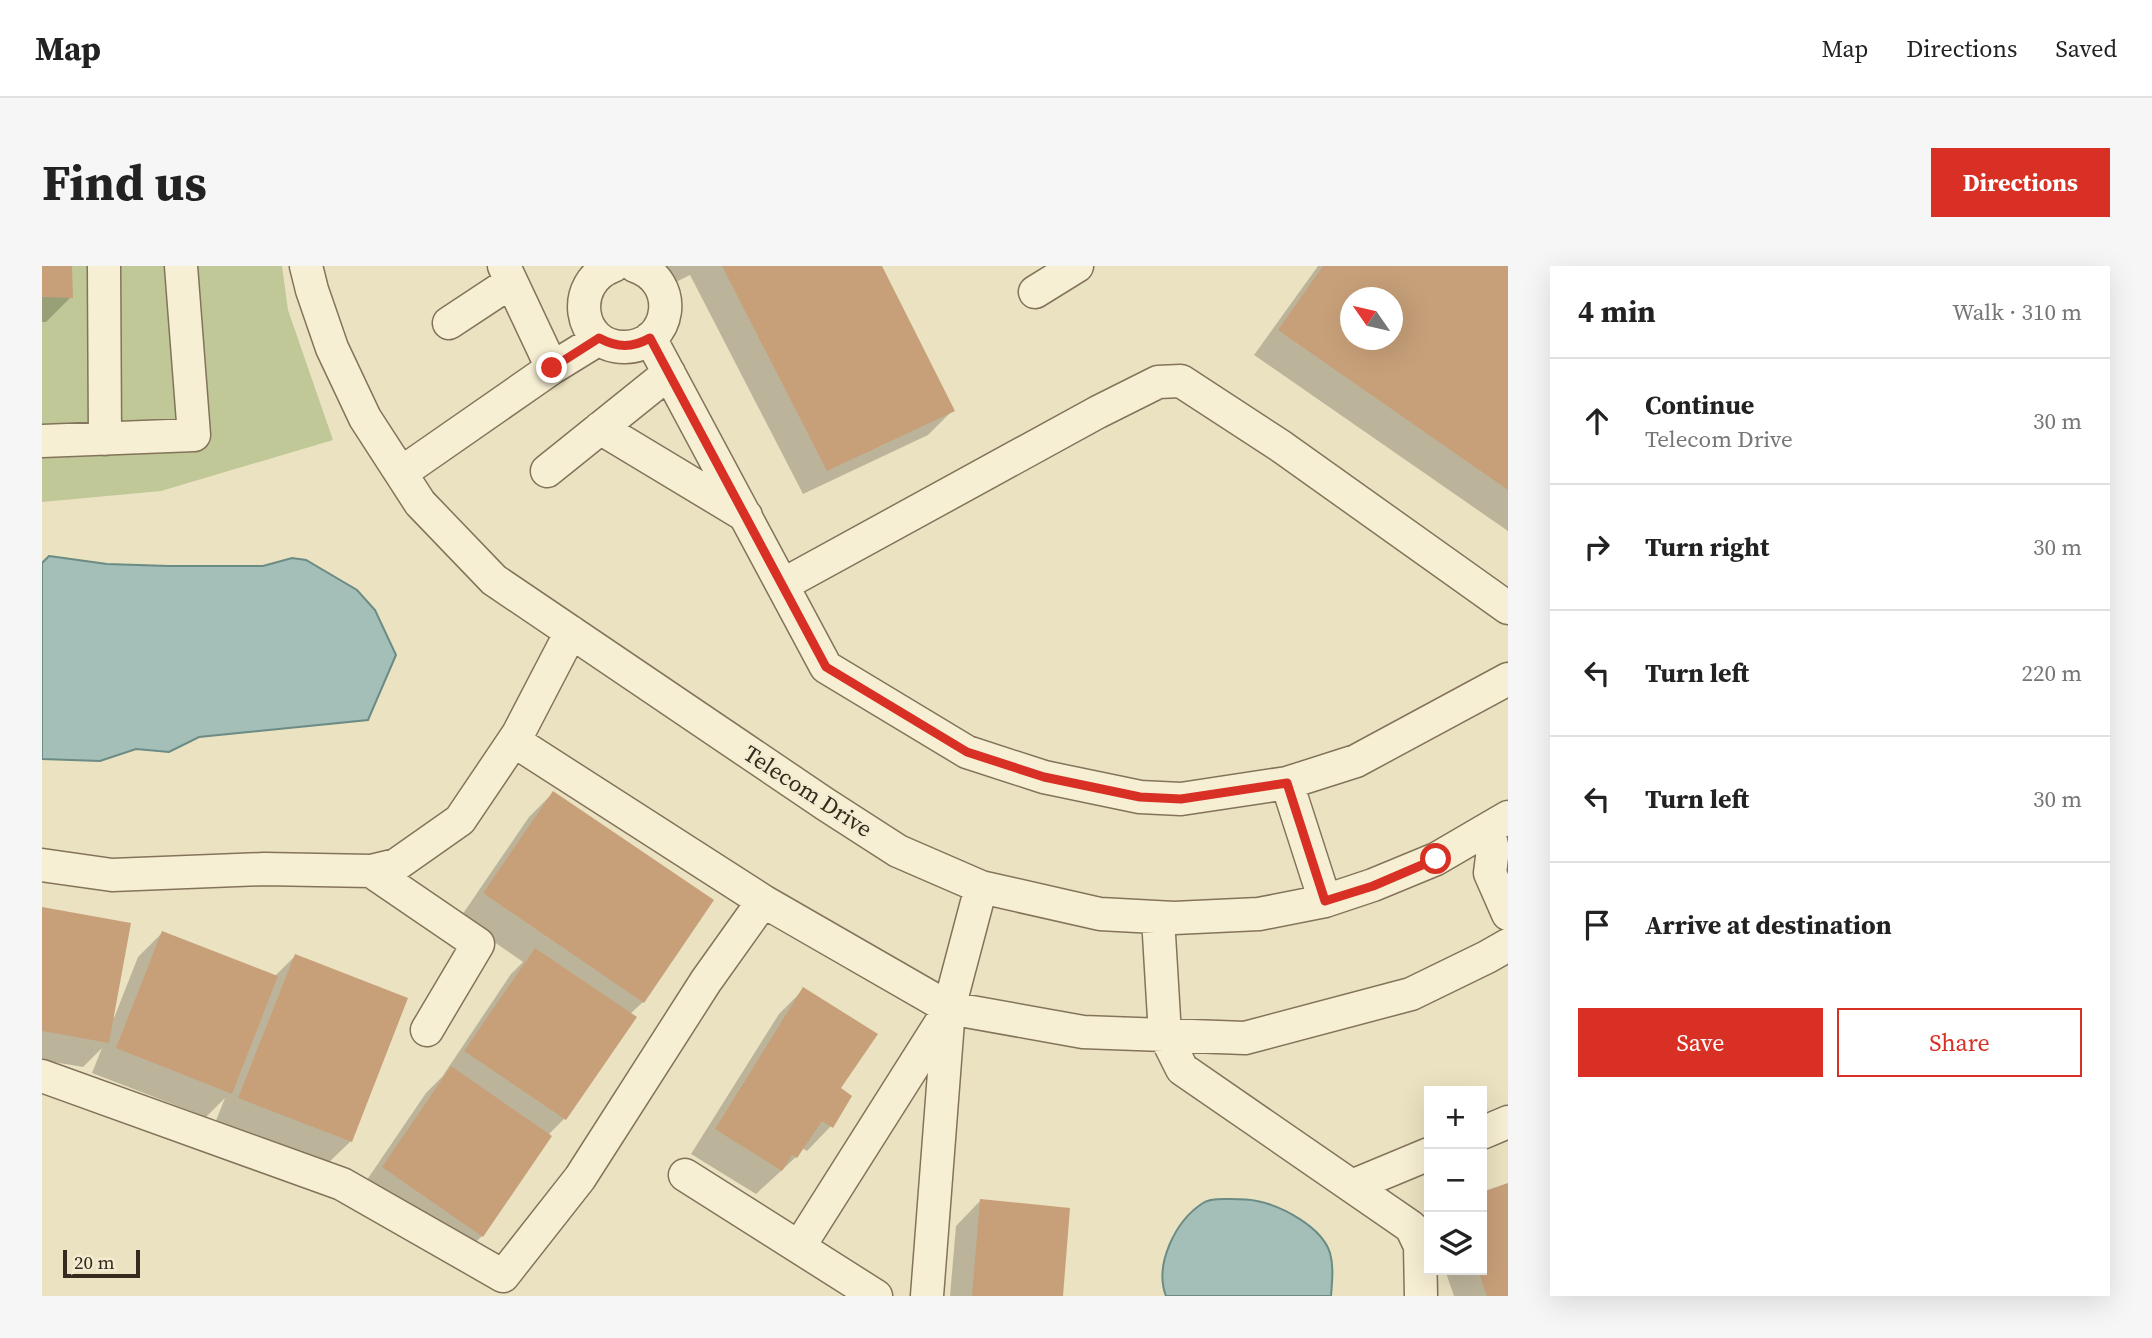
<!DOCTYPE html>
<meta charset="utf-8">
<style>
:root{--surface:#fff;--page:#f6f6f6;--text:#222;--muted:#767676;--line:#e0e0e0;--accent:#d93025}
body{margin:0;font-family:"Source Serif 4",serif;background:var(--page);color:var(--text)}
.controls{position:absolute;right:21px;bottom:21px;display:grid;overflow:hidden;border-radius:0px;box-shadow:0 7px 28px #0002}
.controls button{width:63px;height:63px;display:grid;place-items:center;padding:0;border:0;border-bottom:2px solid var(--line);background:var(--surface);color:var(--text);font:35px sans-serif}
.compass{position:absolute;left:1298px;top:21px;width:63px;height:63px;border-radius:50%;background:var(--surface);box-shadow:0 7px 28px #0002;rotate:304deg}
.scale{position:absolute;left:21px;bottom:18px;width:77px;box-sizing:border-box;padding-left:7px;border:4px solid #342a1d;border-top:0;font-size:19px;line-height:24px;white-space:nowrap;color:#342a1d;-webkit-text-stroke:5px #f3ecd0;paint-order:stroke}
.stop{position:absolute;width:21px;height:21px;margin:-16px;border:5px solid #d93025;border-radius:50%;background:#fff}
.stop.end{background:#d93025;border-color:#fff;box-shadow:0 2px 7px #0008}
.list{margin:0;padding:0;list-style:none}
h2{display:flex;justify-content:space-between;align-items:center;height:91px;margin:0;padding:0 28px;font-size:30px}
h2 small{font-size:23px;font-weight:400;color:var(--muted)}
.list li{display:grid;grid-template-columns:46px 1fr auto;gap:21px;align-items:center;box-sizing:border-box;height:126px;padding:0 28px;border-top:2px solid var(--line)}
.list b{display:block;font-size:26px;white-space:nowrap}
.list p{margin:0;font-size:23px;white-space:nowrap;color:var(--muted)}
.list em{font-size:23px;font-style:normal;color:var(--muted)}
.actions{display:flex;gap:14px;padding:21px 28px}
.actions a{flex:1;padding:16px 0;border:2px solid var(--accent);border-radius:0px;text-align:center;font-size:24px;color:var(--accent)}
.actions .main{background:var(--accent);color:#fff}
.icon{flex:none;width:38px;height:38px;fill:none;stroke:currentColor;stroke-width:2;stroke-linecap:round;stroke-linejoin:round}
.map{position:relative;flex:none;width:1466px;height:1030px;overflow:hidden;border-radius:0px}
header{display:flex;align-items:center;gap:42px;box-sizing:border-box;height:98px;padding:0 35px;background:var(--surface);border-bottom:2px solid var(--line)}
header strong{font-size:33px}
nav{display:flex;gap:38px;margin-inline-start:auto;font-size:24px}
.intro{display:flex;align-items:center;justify-content:space-between;box-sizing:border-box;height:168px;padding:0 42px}
h1{margin:0;font-size:49px}
.button{padding:18px 32px;border-radius:0px;background:var(--accent);color:#fff;font-size:24px;font-weight:700}
main{display:flex;gap:42px;padding:0 42px}
aside{flex:1;background:var(--surface);border-radius:0px;box-shadow:0 7px 28px #0002}
.map>svg:first-child{display:block}
.green{fill:#bfc896}
.water{fill:#a4beb8;stroke:#6b8b85;stroke-width:2}
.shadow{fill:#0003;fill-rule:evenodd}
.building{fill:#c7a079;fill-rule:evenodd}
.lines{fill:none;stroke-linecap:round;stroke-linejoin:round}
.minor-casing{stroke:#83735a;stroke-width:35}
.minor{stroke:#f7efd4;stroke-width:32}
.route{stroke:#d93025;stroke-width:9}
.labels{text-anchor:middle;stroke-width:5;stroke-linejoin:round;paint-order:stroke}
.street-label{font-size:23px;fill:#342a1d;stroke:#f3ecd0}
</style>
<header>
<strong>Map</strong>
<nav><a>Map</a><a>Directions</a><a>Saved</a></nav>
</header>
<div class="intro"><h1>Find us</h1><a class="button">Directions</a></div>
<main>
<div class="map">
<svg width="1466" height="1030" viewBox="0 0 1466 1030">
<rect width="100%" height="100%" fill="#ebe2c1"/>
<path class="green" d="M0,0H240L246,44L291,174L119,225L0,236Z"/>
<path class="water" d="M7,290L65,298L127,300H221L250,292L264,294L315,324L333,344L354,389L326,454L157,471L127,486L94,483L58,495L0,493V297Z
M1188,933C1197,933 1207,933 1215,935C1240,940 1280,961 1288,987C1292,1001 1290,1015 1289,1030H1124C1112,999 1133,955 1161,937C1167,932 1180,933 1188,933Z"/>
<path class="shadow" d="M0,0H29V31L4,56H0Z
M620,0H838L911,144L886,169L761,228L648,9L630,18Z
M1276,0H1466V265L1212,89ZM1308,32H1350V74H1308Z
M511,527L601,736L588,748L592,751L522,853L506,869L440,970L415,994L316,927L384,827L400,811L469,708L481,696L418,652L487,551Z
M0,643L72,752L96,691L120,667L232,711L253,690L364,733L308,876L283,900L173,857L183,832L164,851L50,807L60,782L41,801L0,794Z
M762,723L796,823L789,860L765,885L760,882L754,891L714,928L649,888L737,748Z
M1466,919V1030H1412L1403,1004H1440V928Z
M938,935L1019,1030H908L914,960Z"/>
<path class="building" d="M0,0H30L31,32L0,31Z
M680,0H840L913,145L785,205Z
M1281,0H1466V224L1236,64ZM1308,32H1350V74H1308Z
M511,525L672,634L602,737L441,627Z
M0,641L89,657L67,777L0,765Z
M120,665L236,710L190,828L74,782Z
M493,682L595,751L524,854L422,785Z
M253,688L366,732L310,876L196,832Z
M761,721L836,768L799,822L810,830L791,862L780,855L755,892L750,889L740,905L673,863Z
M409,800L510,870L441,971L340,901Z
M1466,917V1030H1445L1436,1004H1440V926Z
M938,933L1028,942L1021,1030H930Z"/>
<g class="lines">
<defs>
<path id="minor" d="M62,0L63,173
M264,0L270,24L290,82L323,152L378,237L452,314L783,538L856,585L939,621L1058,648L1132,652L1217,648L1283,635L1331,619L1394,593L1466,551
M462,0L510,102
M571,0C527,16 535,82 583,81C630,80 639,15 593,0
M993,26L1035,0
M407,57L469,16
M608,72L784,401L925,486L1002,511L1098,531L1139,533L1245,517L1283,635
M558,162L704,250
M0,175L152,169L139,0
M505,205L627,107
M359,207L510,102L557,73
M742,318L1056,146L1116,116L1139,115L1240,181L1466,342
M472,475L721,635
M1245,517L1314,495L1466,413
M1446,563L1451,583L1448,607L1466,648
M0,599L70,609L222,603L329,605L354,599L418,554L476,468L529,366
M329,605L436,678L385,764
M1116,652L1123,769L1140,803L1369,961L1378,980L1379,1030
M0,810L300,918L461,1010L538,912L664,715L721,635L907,742L1041,766L1203,772L1369,728L1445,691L1466,679
M1440,867L1466,856
M643,909L834,1030
M1310,920L1387,888
M757,981L905,747
M885,1030L907,742L939,621"/>
</defs>
<use href="#minor" class="minor-casing"/>
<use href="#minor" class="minor"/>
</g>
<g class="lines">
<path class="route" d="M510,102L557,72C576,82 590,82 608,72L784,401L925,486L1002,511L1098,531L1139,533L1245,517L1283,635L1331,620L1394,593"/>
</g>
<g class="labels">
<g class="street-label">
<text transform="translate(766 525) rotate(33)" y="8">Telecom Drive</text>
</g>
</g>
</svg>
<div class="controls">
<button>+</button>
<button>−</button>
<button><svg class="icon" aria-label="layers" viewBox="0 0 24 24"><path d="M12 4l9 5-9 5-9-5zM3 14l9 5 9-5"/></svg></button>
</div>
<svg class="compass" viewBox="-18 -18 36 36"><path d="M0-13l5 13h-10z" fill="#e53935"/><path d="M0 13l5-13h-10z" fill="#767676"/></svg>
<div class="scale">20 m</div>
<div class="stop" style="left:1394px;top:593px"></div>
<div class="stop end" style="left:510px;top:102px"></div>
</div>
<aside>
<h2>4 min<small>Walk · 310 m</small></h2>
<ul class="list">
<li><svg class="icon" aria-label="ahead" viewBox="0 0 24 24"><path d="M12 20V5M6 11l6-6 6 6"/></svg><div><b>Continue</b><p>Telecom Drive</p></div><em>30 m</em></li>
<li><svg class="icon" aria-label="right" viewBox="0 0 24 24"><path d="M7 20v-9h11M14 6l5 5-5 5"/></svg><div><b>Turn right</b></div><em>30 m</em></li>
<li><svg class="icon" aria-label="left" viewBox="0 0 24 24"><path d="M17 20v-9H6M10 6l-5 5 5 5"/></svg><div><b>Turn left</b></div><em>220 m</em></li>
<li><svg class="icon" aria-label="left" viewBox="0 0 24 24"><path d="M17 20v-9H6M10 6l-5 5 5 5"/></svg><div><b>Turn left</b></div><em>30 m</em></li>
<li><svg class="icon" aria-label="arrive" viewBox="0 0 24 24"><path d="M6 21V4h12l-3 4 3 4H6"/></svg><div><b>Arrive at destination</b></div></li>
</ul>
<div class="actions"><a class="main">Save</a><a>Share</a></div>
</aside>
</main>
